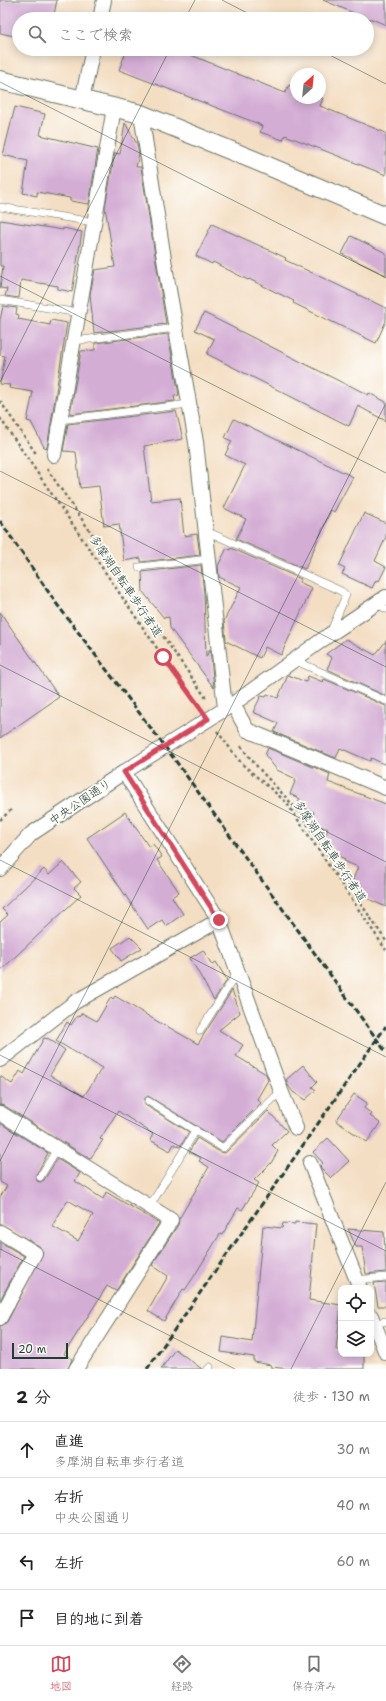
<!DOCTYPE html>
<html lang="ja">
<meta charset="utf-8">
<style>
:root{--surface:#fff;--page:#f6f6f6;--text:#202124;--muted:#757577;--line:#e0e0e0;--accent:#d1495b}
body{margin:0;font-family:"Shantell Sans","Klee One",sans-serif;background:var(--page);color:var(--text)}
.controls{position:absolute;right:12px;bottom:12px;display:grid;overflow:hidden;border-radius:8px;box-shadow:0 2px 10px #0003}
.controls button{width:36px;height:36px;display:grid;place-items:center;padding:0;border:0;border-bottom:1px solid var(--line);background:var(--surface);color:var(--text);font:20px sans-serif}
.compass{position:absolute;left:290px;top:68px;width:36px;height:36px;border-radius:50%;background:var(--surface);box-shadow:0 2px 10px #0003;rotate:27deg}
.scale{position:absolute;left:12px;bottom:10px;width:56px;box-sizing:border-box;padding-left:4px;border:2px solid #1f3d34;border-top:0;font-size:11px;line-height:14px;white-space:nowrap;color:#1f3d34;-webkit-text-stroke:3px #fdfcf7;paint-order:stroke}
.stop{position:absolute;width:12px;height:12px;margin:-9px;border:3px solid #d1495b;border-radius:50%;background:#fff}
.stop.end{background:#d1495b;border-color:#fff;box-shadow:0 1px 4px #0008}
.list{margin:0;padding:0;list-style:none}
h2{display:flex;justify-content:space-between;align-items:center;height:52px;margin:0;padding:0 16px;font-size:17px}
h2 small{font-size:13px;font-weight:400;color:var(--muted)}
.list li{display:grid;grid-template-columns:26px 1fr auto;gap:12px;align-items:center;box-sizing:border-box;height:56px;padding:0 16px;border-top:1px solid var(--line)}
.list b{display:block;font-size:15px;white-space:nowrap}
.list p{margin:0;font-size:13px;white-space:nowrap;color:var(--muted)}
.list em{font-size:13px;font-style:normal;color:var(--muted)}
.icon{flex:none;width:22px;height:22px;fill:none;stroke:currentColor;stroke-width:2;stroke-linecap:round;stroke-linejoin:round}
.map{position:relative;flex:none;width:386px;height:1369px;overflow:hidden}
.search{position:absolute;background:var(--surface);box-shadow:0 2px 10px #0003;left:12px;right:12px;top:12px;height:44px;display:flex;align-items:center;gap:10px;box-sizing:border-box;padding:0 14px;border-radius:22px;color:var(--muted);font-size:15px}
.sheet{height:276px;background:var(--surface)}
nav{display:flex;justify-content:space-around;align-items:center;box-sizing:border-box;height:56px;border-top:1px solid var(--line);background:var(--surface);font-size:11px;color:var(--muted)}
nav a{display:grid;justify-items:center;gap:2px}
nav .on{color:var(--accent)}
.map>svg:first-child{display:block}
.building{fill:#d4add5;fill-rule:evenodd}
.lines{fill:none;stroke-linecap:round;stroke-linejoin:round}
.service-casing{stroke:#6a7566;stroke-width:8}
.minor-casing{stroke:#6a7566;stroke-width:16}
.tertiary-casing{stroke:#6a7566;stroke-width:20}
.path{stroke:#6a7566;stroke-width:2.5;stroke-dasharray:3 3;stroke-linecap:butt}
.service{stroke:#fff;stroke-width:7}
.minor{stroke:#fff;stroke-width:14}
.tertiary{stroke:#fff;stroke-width:18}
.rail{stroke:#1f3d34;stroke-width:3;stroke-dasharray:6 3;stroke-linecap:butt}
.route{stroke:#d1495b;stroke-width:5}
.ticks{fill:none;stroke:#1f3d34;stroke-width:1;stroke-opacity:0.45}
.labels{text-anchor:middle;stroke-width:3.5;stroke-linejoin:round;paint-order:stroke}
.street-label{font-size:12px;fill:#1f3d34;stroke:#fdfcf7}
</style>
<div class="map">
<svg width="386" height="1369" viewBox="0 0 386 1369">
<rect width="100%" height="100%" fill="#fdfcf7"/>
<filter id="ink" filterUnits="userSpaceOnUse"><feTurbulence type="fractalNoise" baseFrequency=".025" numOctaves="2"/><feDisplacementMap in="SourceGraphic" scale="8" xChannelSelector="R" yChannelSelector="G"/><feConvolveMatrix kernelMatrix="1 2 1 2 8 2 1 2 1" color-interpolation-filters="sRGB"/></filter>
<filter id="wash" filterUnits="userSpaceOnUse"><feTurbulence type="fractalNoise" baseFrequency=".012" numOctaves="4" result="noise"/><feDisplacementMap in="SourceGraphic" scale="16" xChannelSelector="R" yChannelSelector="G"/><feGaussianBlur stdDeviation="0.9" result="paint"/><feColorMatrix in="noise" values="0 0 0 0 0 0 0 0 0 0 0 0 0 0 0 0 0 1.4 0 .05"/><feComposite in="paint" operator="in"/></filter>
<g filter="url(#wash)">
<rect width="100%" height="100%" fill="#f4dec3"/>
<g id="blocks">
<path class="building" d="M0,0H57L53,19H19V37L0,33Z
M323,0H386V25L372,19H368Z
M127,49H176L285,93L289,85L296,87V98H323L320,106L386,133V175L285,135L283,140L260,132L262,126L259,125V124L119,70Z
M15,107L45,114L40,135L98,149L89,204L70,201V198L37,192V196L23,193L28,161L3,155Z
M125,123L137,144L139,154L136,167H141L166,324L94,333L90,294L95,270L115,267L105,207L115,153L120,154Z
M0,220L63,230V228L82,232L72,292L58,289V286L21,280L19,298L5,296L7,289L0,288L3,266H0Z
M212,224L269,250L286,258L285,260L386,308V321L376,343L293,303L294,301L249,279L248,280L213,262L212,264L196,256Z
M351,236L386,253V275L342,254Z
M3,306L17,308L16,314L19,315L18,319L50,325L51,320L67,323L47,448L44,447L31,422L27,421L33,392L9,388L10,385L0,384L5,356L0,355V320Z
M204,313L349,386V385L368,395L369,393L386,402V421L358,406L349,426L207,354L214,339L195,330Z
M168,334L179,395L174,396L175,401L70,414L81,351L95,350V343Z
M176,411L183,439L144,446L151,501L180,498L184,536L197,534L200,555L141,562V558L124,561L119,524L104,526L99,486L80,488L76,452L63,451L68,424Z
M234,419L353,477L334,512L331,510L305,569L236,539L246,519L224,508L245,465L225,455L232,441L225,438Z
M364,513L386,523V537L375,561L386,567L379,581L376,580L372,588L342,574L345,569L339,566Z
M227,548L230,550L231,548L301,579L299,582L312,588L281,655L265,647L260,658L226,641L224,621L241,587L219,577L218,566Z
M201,565L204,593L206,657L210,649L214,688L170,628L169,617L164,618L143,592L142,572Z
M0,612L59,697L0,738Z
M346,639L375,655L386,641V696L327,669L332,658L326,654Z
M288,675L306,682L308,676L323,682L324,679L386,706V765L371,758L370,761L340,748L336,758L274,732L278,723L253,712L261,696L266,697L267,694L278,698Z
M268,748L330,774L328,782L386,804V907L364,897L366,893L358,889L360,886L353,883L354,880L353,879L358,867L344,861L345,859L332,853L334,848L327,845L329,840L324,837L328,829L318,825V823L312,818L314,812L300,806L301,804L298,803L300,799L290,794L296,779L277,770L265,755Z
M125,812L149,847L153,844L162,857L157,860L179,892L172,897L183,914L166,926L162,920L148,929L87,838Z
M63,862L81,882L74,888L81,895L0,971V922L8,915L2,909L44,869L49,875Z
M130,936L142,948L121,961L112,948Z
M203,950L212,965L216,962L227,980L214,1000L190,958Z
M232,990L240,1013L219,1030L243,1045L236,1056L266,1074L268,1080L257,1099L261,1103L222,1142L148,1096L144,1099L145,1105L189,1132L180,1147L174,1144L170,1151L150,1140L153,1134L118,1111L100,1139L103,1140L90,1159L5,1106L0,1105V1076L12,1084L20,1071L24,1074L44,1038L49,1039L65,1050L50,1075L84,1096L102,1068L56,1041L67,1022L71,1025L77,1016L79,1017L82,1013L97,1021L111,997L113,999L115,996L165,1026L163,1024L198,1044Z
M303,1065L317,1082L312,1087L316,1090L305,1100L293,1092L289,1087L286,1080Z
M354,1094L367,1103L364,1108L372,1114L370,1116L380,1123L367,1142L336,1121Z
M268,1111L287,1131L272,1145L278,1151L271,1163L254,1180L259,1183L242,1210L238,1208L222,1235L220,1234L193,1278L185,1290L183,1289L164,1321L148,1311L168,1276L152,1265L178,1225L179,1219L209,1167L199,1161L201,1158L189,1152L197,1138L220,1152L225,1153Z
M0,1123L48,1153L36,1175L37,1181L40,1182L44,1180L57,1159L80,1173L75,1181L103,1199L106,1192L159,1223L116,1291L107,1286L64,1354L72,1359L68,1369H0V1326L7,1322L43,1253L39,1246L0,1224V1197L7,1186L0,1182ZM68,1200L93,1215L78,1241L52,1226Z
M328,1138L349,1161L331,1178L321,1168L320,1166L323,1163L313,1152Z
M295,1222L316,1224L309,1300L341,1305L336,1350H341V1354H364V1369H290L271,1367V1365L254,1362V1357L221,1352L223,1337L252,1342L263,1226L282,1228L283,1223L295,1224Z
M348,1229L384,1232L386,1272L366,1274L362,1247H356Z
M0,1242L24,1256L0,1300Z
M386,1282V1306H378L374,1283Z
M175,1349L202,1369H161Z"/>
</g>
</g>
<g filter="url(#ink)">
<use href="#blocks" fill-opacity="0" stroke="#6a7566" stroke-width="1"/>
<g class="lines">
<defs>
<path id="service" d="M0,207L94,222
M0,300L79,313
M74,341L176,328
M60,420L189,404
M206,531L341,591L346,595L331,631
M139,567L209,559
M377,604L386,609
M294,660L386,701
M200,1031L237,973
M148,1101L223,1148L281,1091
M40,1177L57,1149
M150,1206L196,1130
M357,1280L386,1277
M374,1324L386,1321
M208,1369L210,1367"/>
<path id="minor" d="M100,19L104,0
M82,100L93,49
M141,114L168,284L196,442L225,708
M54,455L114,108
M233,704L247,730L386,788
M0,869L31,834L124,772L233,704L329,635L386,597
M219,920L281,1091L296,1128
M0,1060L75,1002L219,920L124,772
M0,1113L171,1220L76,1369
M310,1163L360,1288
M0,1232L35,1253L0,1318
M371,1316L386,1353"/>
<path id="tertiary" d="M0,80L141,114L254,160L386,216"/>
</defs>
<use href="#service" class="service-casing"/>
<use href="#minor" class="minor-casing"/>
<use href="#tertiary" class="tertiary-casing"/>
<path class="path" d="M0,401L37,455
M0,418L163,657L199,706
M47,469L206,698
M217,731L242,764L286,802L386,950
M241,746C259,772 283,792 302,816L386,941
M0,820L11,810"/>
<use href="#service" class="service"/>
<use href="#minor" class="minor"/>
<use href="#tertiary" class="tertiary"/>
<path class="rail" d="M0,521L56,603L175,760L386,1052
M147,1369L386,1026"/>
</g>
</g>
<g class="lines" filter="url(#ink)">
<path class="route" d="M163,657L208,719L124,772L219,920"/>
</g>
<path class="ticks" d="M222,0L259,19M185,19L195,0M318,49L386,84M0,82L386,278M0,276L386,473M0,382L170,49M0,471L386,667M0,665L386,862M0,860L386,1057M0,1055L386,1251M0,1161L386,403M0,1249L235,1369M291,1369L386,1182"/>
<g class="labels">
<g class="street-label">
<text transform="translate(126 586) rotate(56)" y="4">多摩湖自転車歩行者道</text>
<text transform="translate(80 802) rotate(-34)" y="4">中央公園通り</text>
<text transform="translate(330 851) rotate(56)" y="4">多摩湖自転車歩行者道</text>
</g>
</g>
</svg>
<div class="controls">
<button><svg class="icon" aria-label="locate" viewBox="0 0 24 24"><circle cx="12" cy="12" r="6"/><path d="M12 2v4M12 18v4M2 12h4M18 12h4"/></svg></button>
<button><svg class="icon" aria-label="layers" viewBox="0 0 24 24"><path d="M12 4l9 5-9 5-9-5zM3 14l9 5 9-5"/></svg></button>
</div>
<svg class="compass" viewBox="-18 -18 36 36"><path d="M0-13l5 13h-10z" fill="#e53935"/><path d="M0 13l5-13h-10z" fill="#757577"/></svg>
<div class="scale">20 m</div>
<div class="stop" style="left:163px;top:657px"></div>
<div class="stop end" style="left:219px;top:920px"></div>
<div class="search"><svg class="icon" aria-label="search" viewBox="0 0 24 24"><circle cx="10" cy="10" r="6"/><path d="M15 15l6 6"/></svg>ここで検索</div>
</div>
<section class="sheet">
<h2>2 分<small>徒歩 · 130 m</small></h2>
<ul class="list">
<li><svg class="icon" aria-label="ahead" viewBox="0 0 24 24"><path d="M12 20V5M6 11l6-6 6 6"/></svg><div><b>直進</b><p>多摩湖自転車歩行者道</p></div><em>30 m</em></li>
<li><svg class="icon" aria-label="right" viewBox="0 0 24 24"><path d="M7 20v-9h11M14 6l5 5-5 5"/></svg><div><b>右折</b><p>中央公園通り</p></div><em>40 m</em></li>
<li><svg class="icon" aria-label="left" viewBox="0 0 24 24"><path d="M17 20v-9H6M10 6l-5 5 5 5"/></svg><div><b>左折</b></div><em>60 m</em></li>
<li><svg class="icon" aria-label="arrive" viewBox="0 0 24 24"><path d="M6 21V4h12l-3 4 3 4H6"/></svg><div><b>目的地に到着</b></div></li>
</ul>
</section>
<nav>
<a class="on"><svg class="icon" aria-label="map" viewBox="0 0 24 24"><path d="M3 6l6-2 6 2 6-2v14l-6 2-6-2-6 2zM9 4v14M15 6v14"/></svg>地図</a>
<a><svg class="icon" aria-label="directions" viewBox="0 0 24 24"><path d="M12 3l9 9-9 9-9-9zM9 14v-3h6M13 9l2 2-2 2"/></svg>経路</a>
<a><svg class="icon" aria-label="saved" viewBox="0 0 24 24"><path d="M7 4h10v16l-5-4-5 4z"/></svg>保存済み</a>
</nav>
